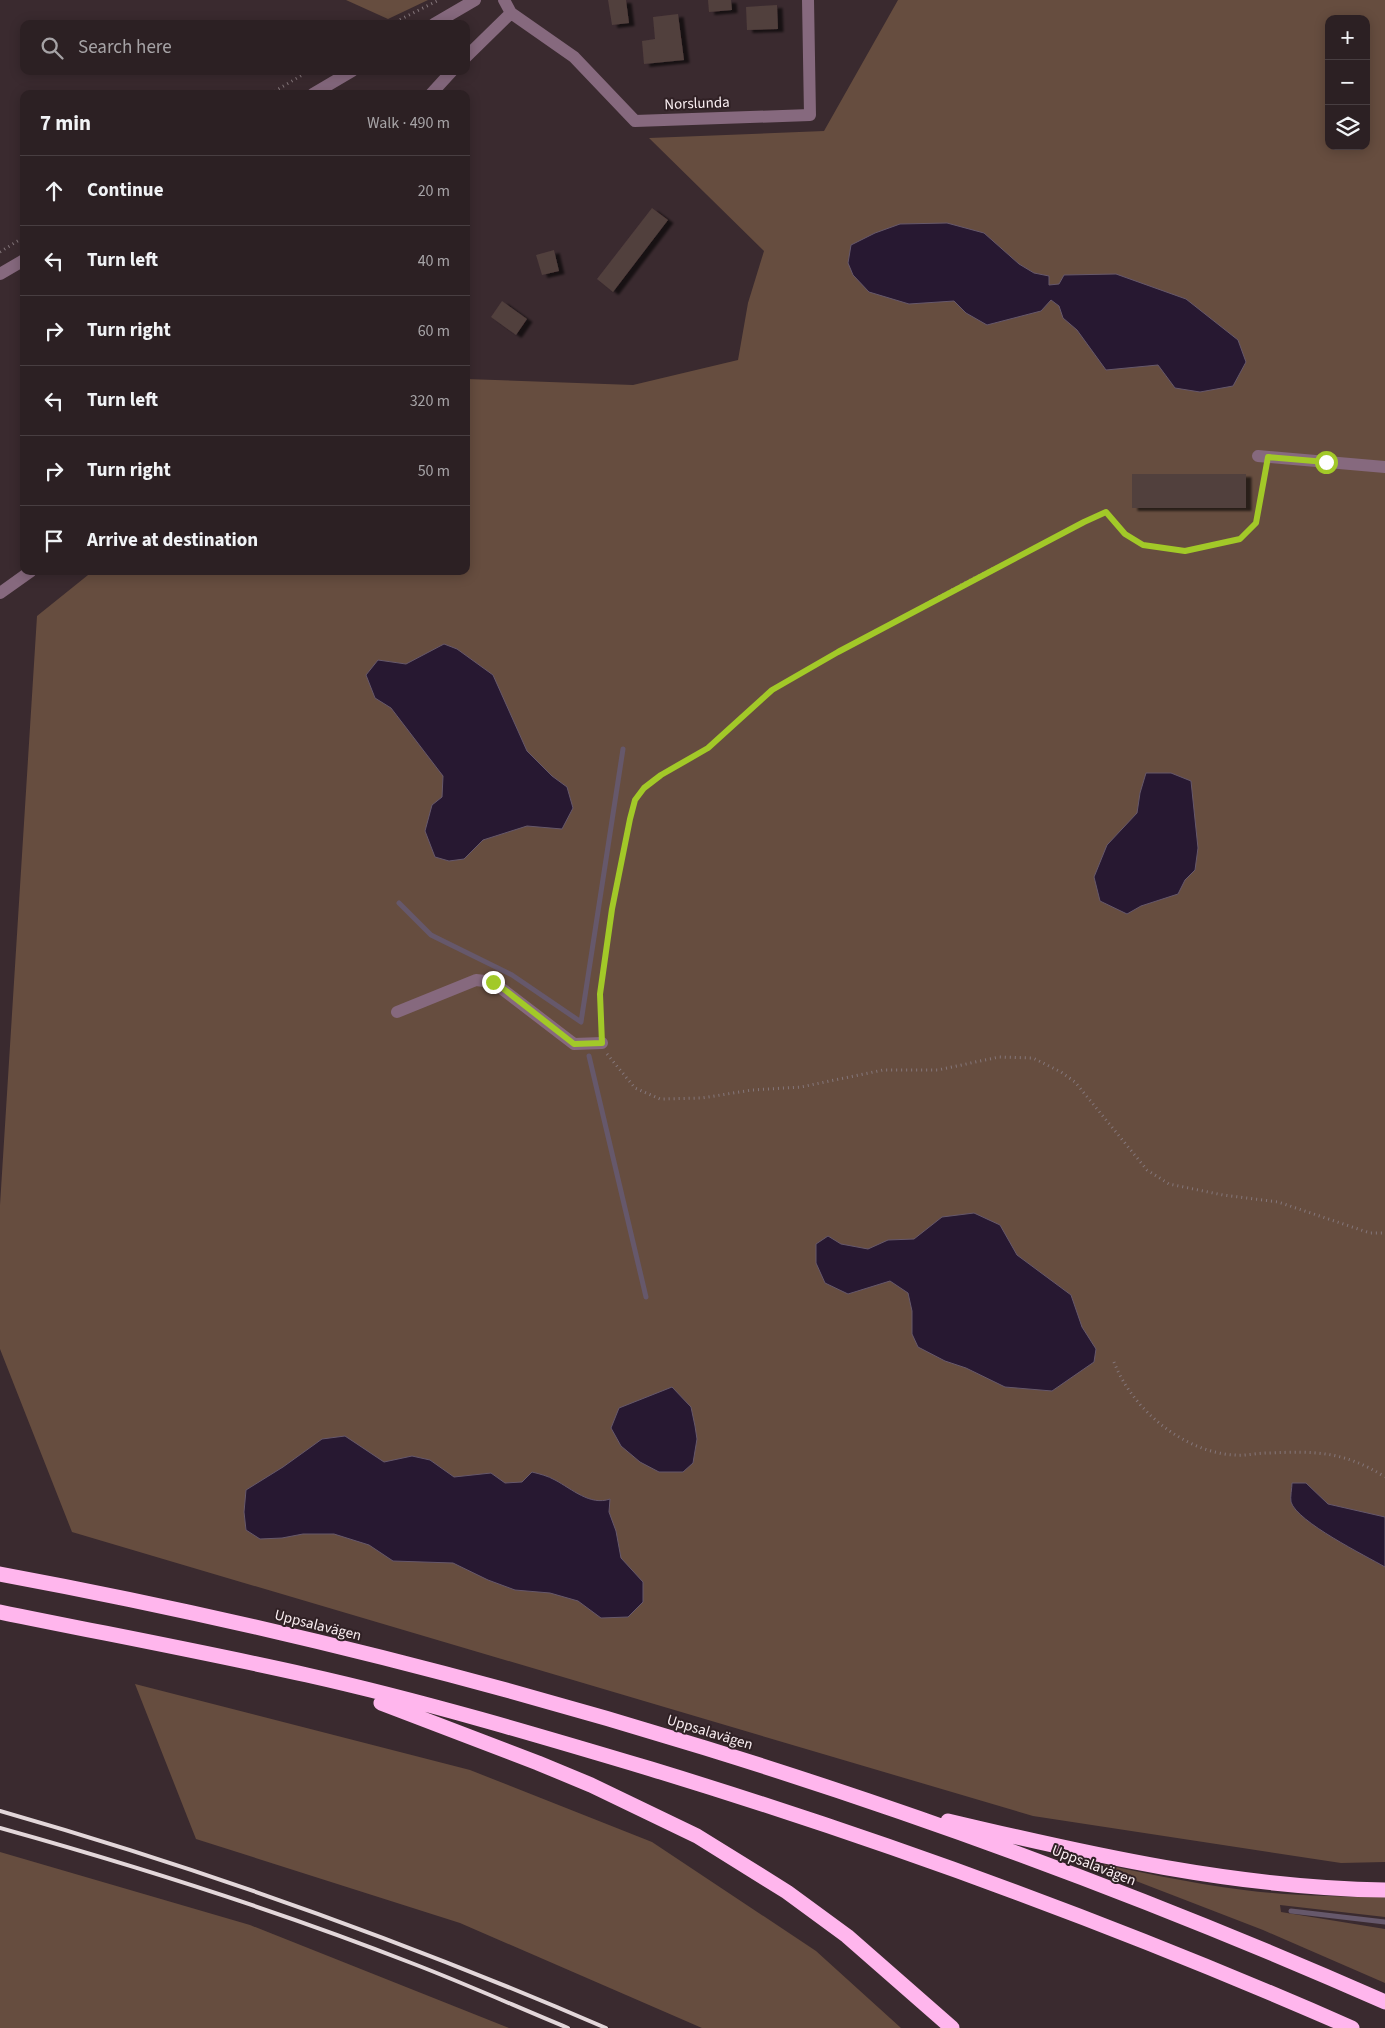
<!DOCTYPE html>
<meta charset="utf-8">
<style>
:root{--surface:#2c2023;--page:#34282b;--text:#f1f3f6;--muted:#a6a3a6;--line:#483e41}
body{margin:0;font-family:"Source Sans 3",sans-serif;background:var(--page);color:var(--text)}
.controls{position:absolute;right:15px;top:15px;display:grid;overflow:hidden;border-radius:10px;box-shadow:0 2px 12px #0003}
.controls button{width:45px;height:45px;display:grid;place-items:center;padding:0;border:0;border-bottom:1px solid var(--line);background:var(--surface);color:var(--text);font:25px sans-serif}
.stop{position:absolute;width:15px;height:15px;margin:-11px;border:4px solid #a2c928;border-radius:50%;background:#fff}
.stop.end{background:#a2c928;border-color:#fff;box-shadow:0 1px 5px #0008}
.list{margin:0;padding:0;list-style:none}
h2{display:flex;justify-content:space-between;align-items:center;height:65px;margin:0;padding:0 20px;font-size:21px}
h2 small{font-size:16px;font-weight:400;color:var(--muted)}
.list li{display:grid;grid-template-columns:32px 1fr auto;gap:15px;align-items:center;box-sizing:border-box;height:70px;padding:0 20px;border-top:1px solid var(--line)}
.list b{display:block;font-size:19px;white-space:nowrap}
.list em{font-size:16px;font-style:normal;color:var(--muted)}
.icon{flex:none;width:28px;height:28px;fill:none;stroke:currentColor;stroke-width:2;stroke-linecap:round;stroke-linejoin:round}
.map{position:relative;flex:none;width:1385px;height:2028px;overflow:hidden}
.search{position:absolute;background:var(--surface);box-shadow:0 2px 12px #0003;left:20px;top:20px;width:450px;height:55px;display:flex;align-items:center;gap:12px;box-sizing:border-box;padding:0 18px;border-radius:10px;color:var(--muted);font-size:19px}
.panel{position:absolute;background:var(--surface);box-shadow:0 2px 12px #0003;left:20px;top:90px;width:450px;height:485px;border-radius:10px}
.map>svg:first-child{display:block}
.green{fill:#664d3f;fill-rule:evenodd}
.water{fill:#271831;stroke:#66586b}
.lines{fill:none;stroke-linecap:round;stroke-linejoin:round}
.stream{stroke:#66586b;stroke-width:5}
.building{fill:#513f3d;filter:url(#shadow)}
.path{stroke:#85777b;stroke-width:3;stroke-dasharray:1 4;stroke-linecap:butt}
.minor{stroke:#86697e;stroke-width:12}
.highway{stroke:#ffb6ed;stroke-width:15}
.rail{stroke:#e3d7da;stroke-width:4}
.route{stroke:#a2c928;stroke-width:6}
.labels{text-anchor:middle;stroke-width:4;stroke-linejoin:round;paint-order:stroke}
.street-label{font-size:15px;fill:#faeff2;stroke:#302125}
</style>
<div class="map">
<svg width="1385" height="2028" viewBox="0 0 1385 2028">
<defs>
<filter id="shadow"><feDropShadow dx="5.5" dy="3" stdDeviation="1" flood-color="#0009"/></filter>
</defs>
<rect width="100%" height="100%" fill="#3a2a2f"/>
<path class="green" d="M346,0H428L388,19Z
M898,0H1385V1862L1341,1863L1033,1816L72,1532L0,1349V1205L37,616L93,571H466V379L633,385L738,360L748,303L764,251L649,138L824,131ZM1329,19H1366V146H1329Z
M135,1684L470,1770L652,1842L816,1951L901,2028H702L460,1923L196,1839Z
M0,1852L250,1925L509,2028H0Z
M1079,1859C1134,1871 1189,1883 1244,1890C1290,1896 1338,1897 1385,1897V1917L1280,1905L1281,1912L1385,1929V1983L1263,1930Z"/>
<path class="water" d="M947,223L984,233L1019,264L1034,273L1049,276V285L1059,284L1064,275L1116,274L1186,299L1238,340L1246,362L1233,386L1200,392L1175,388L1158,365L1106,370L1077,330L1063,318L1059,306L1051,300L1041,311L987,325L966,313L954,301L909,304L869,292L853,275L848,263L851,245L875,233L900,224Z
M444,644L457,649L493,675L527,751L552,776L567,787L573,808L562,829L527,826L483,840L464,859L449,861L435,857L425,831L432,805L442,797L443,776L391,708L375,698L366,675L378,660L406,664Z
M1146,773H1171L1191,781L1198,848L1195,870L1185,880L1178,894L1141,906L1127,914L1100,901L1094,877L1107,845L1137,813L1140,793Z
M974,1213L1000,1225L1017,1255L1071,1295L1082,1327L1096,1349L1094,1362L1052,1391L1005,1387L966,1368L945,1361L918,1347L912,1334V1311L908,1293L890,1281L848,1294L825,1283L816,1263V1244L828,1236L841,1244L868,1249L888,1240L914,1239L942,1217Z
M672,1387L691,1407L695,1426L697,1439L693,1463L683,1472H659L640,1462L621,1446L611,1428L619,1408Z
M345,1436L384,1462L412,1456L430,1460L454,1477L491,1473L505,1483L522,1482L532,1472C540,1474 548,1476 555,1480C572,1489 590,1506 610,1499L609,1512L616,1531L621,1558L643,1582V1602L628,1617L601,1618L578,1601L550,1593L515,1590L488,1580L453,1563L393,1561L369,1545L334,1534H303L282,1538L260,1539L246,1530L244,1512L246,1490L283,1467L322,1439Z
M1292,1483H1306L1328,1504L1385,1517V1567C1366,1556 1297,1522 1291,1502C1290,1497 1292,1488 1292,1483Z"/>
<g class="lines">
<path class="stream" d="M399,903L431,935L512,975L581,1022L623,749
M589,1056L646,1297
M1291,1911L1385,1922"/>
</g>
<path class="building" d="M608,0H626L629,23L612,25Z
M708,0H731L732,10L709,12Z
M777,5L778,29L747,30L746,7Z
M678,14L684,60L644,64L642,41L655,39L653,17Z
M652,208L668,220L613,292L597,279Z
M554,250L559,271L542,275L536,255Z
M502,301L527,319L516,335L491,317Z
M1132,474H1246V508H1132Z"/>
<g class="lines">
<path class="path" d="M391,24L439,0
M270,94L309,71
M0,252L24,237
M601,1029L600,994L612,909L629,819L635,800L644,789L661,775L708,748L772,690L838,652L968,581L1106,512L1125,534L1143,545L1185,551L1240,539L1255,523L1266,469
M607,1054L635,1088L660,1099L702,1098L752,1090L801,1087L883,1070H938L999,1057L1033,1058L1061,1072L1075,1082L1147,1170L1169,1184L1223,1195L1278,1202L1370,1233H1385
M1114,1362C1132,1409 1183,1452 1234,1455C1245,1456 1257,1453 1268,1453C1315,1451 1344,1451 1385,1477"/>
<path class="minor" d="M511,13L574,57L635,121L810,115L808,0
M434,24L475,0
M466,57L511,13L504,0
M313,94L352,71
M431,94L452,71
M0,274L24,260
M1258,456L1385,467
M0,593L31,571
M397,1012L476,980L493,982L574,1044L602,1043"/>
<path class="highway" d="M0,1574C475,1662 943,1807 1385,2002
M0,1612C102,1633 205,1652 307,1675C423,1701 537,1735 651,1769C890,1842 1124,1928 1352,2028
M381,1703L538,1763L591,1785L697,1836L787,1892L847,1936L952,2028
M948,1821C1091,1855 1238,1888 1385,1890"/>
<path class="rail" d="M0,1811C206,1870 409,1943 606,2028
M0,1828C140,1867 279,1911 414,1964C466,1984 517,2007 568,2028"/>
</g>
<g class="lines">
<path class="route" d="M493,982L505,990L574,1044L602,1043L600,994L612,909L630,819L635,800L644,788L661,775L708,748L772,690L838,652L1084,522L1106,512L1125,534L1143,545L1185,551L1240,539L1256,523L1268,457L1326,462"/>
</g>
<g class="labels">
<g class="street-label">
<text transform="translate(697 103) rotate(-2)" y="5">Norslunda</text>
<text transform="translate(318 1625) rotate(14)" y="5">Uppsalavägen</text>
<text transform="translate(710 1732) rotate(17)" y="5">Uppsalavägen</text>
<text transform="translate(1094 1865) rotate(21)" y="5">Uppsalavägen</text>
</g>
</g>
</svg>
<div class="controls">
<button>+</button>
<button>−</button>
<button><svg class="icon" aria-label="layers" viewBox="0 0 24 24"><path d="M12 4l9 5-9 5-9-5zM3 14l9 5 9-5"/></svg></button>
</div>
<div class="stop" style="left:1326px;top:462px"></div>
<div class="stop end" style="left:493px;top:982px"></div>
<div class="search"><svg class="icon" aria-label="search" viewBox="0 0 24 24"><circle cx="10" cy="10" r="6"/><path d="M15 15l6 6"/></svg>Search here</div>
<section class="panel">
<h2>7 min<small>Walk · 490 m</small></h2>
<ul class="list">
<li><svg class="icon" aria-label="ahead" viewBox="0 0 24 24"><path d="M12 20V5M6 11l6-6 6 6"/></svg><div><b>Continue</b></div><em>20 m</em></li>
<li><svg class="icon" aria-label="left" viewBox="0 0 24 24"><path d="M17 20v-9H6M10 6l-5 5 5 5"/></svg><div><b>Turn left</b></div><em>40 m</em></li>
<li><svg class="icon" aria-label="right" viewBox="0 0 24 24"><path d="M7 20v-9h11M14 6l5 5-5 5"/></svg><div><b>Turn right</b></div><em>60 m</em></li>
<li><svg class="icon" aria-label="left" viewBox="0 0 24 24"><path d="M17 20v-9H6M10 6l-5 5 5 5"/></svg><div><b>Turn left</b></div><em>320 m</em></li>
<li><svg class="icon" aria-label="right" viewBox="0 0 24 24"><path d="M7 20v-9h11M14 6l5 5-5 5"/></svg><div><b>Turn right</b></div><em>50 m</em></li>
<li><svg class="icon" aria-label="arrive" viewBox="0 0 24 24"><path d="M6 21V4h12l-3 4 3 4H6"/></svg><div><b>Arrive at destination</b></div></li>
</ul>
</section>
</div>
